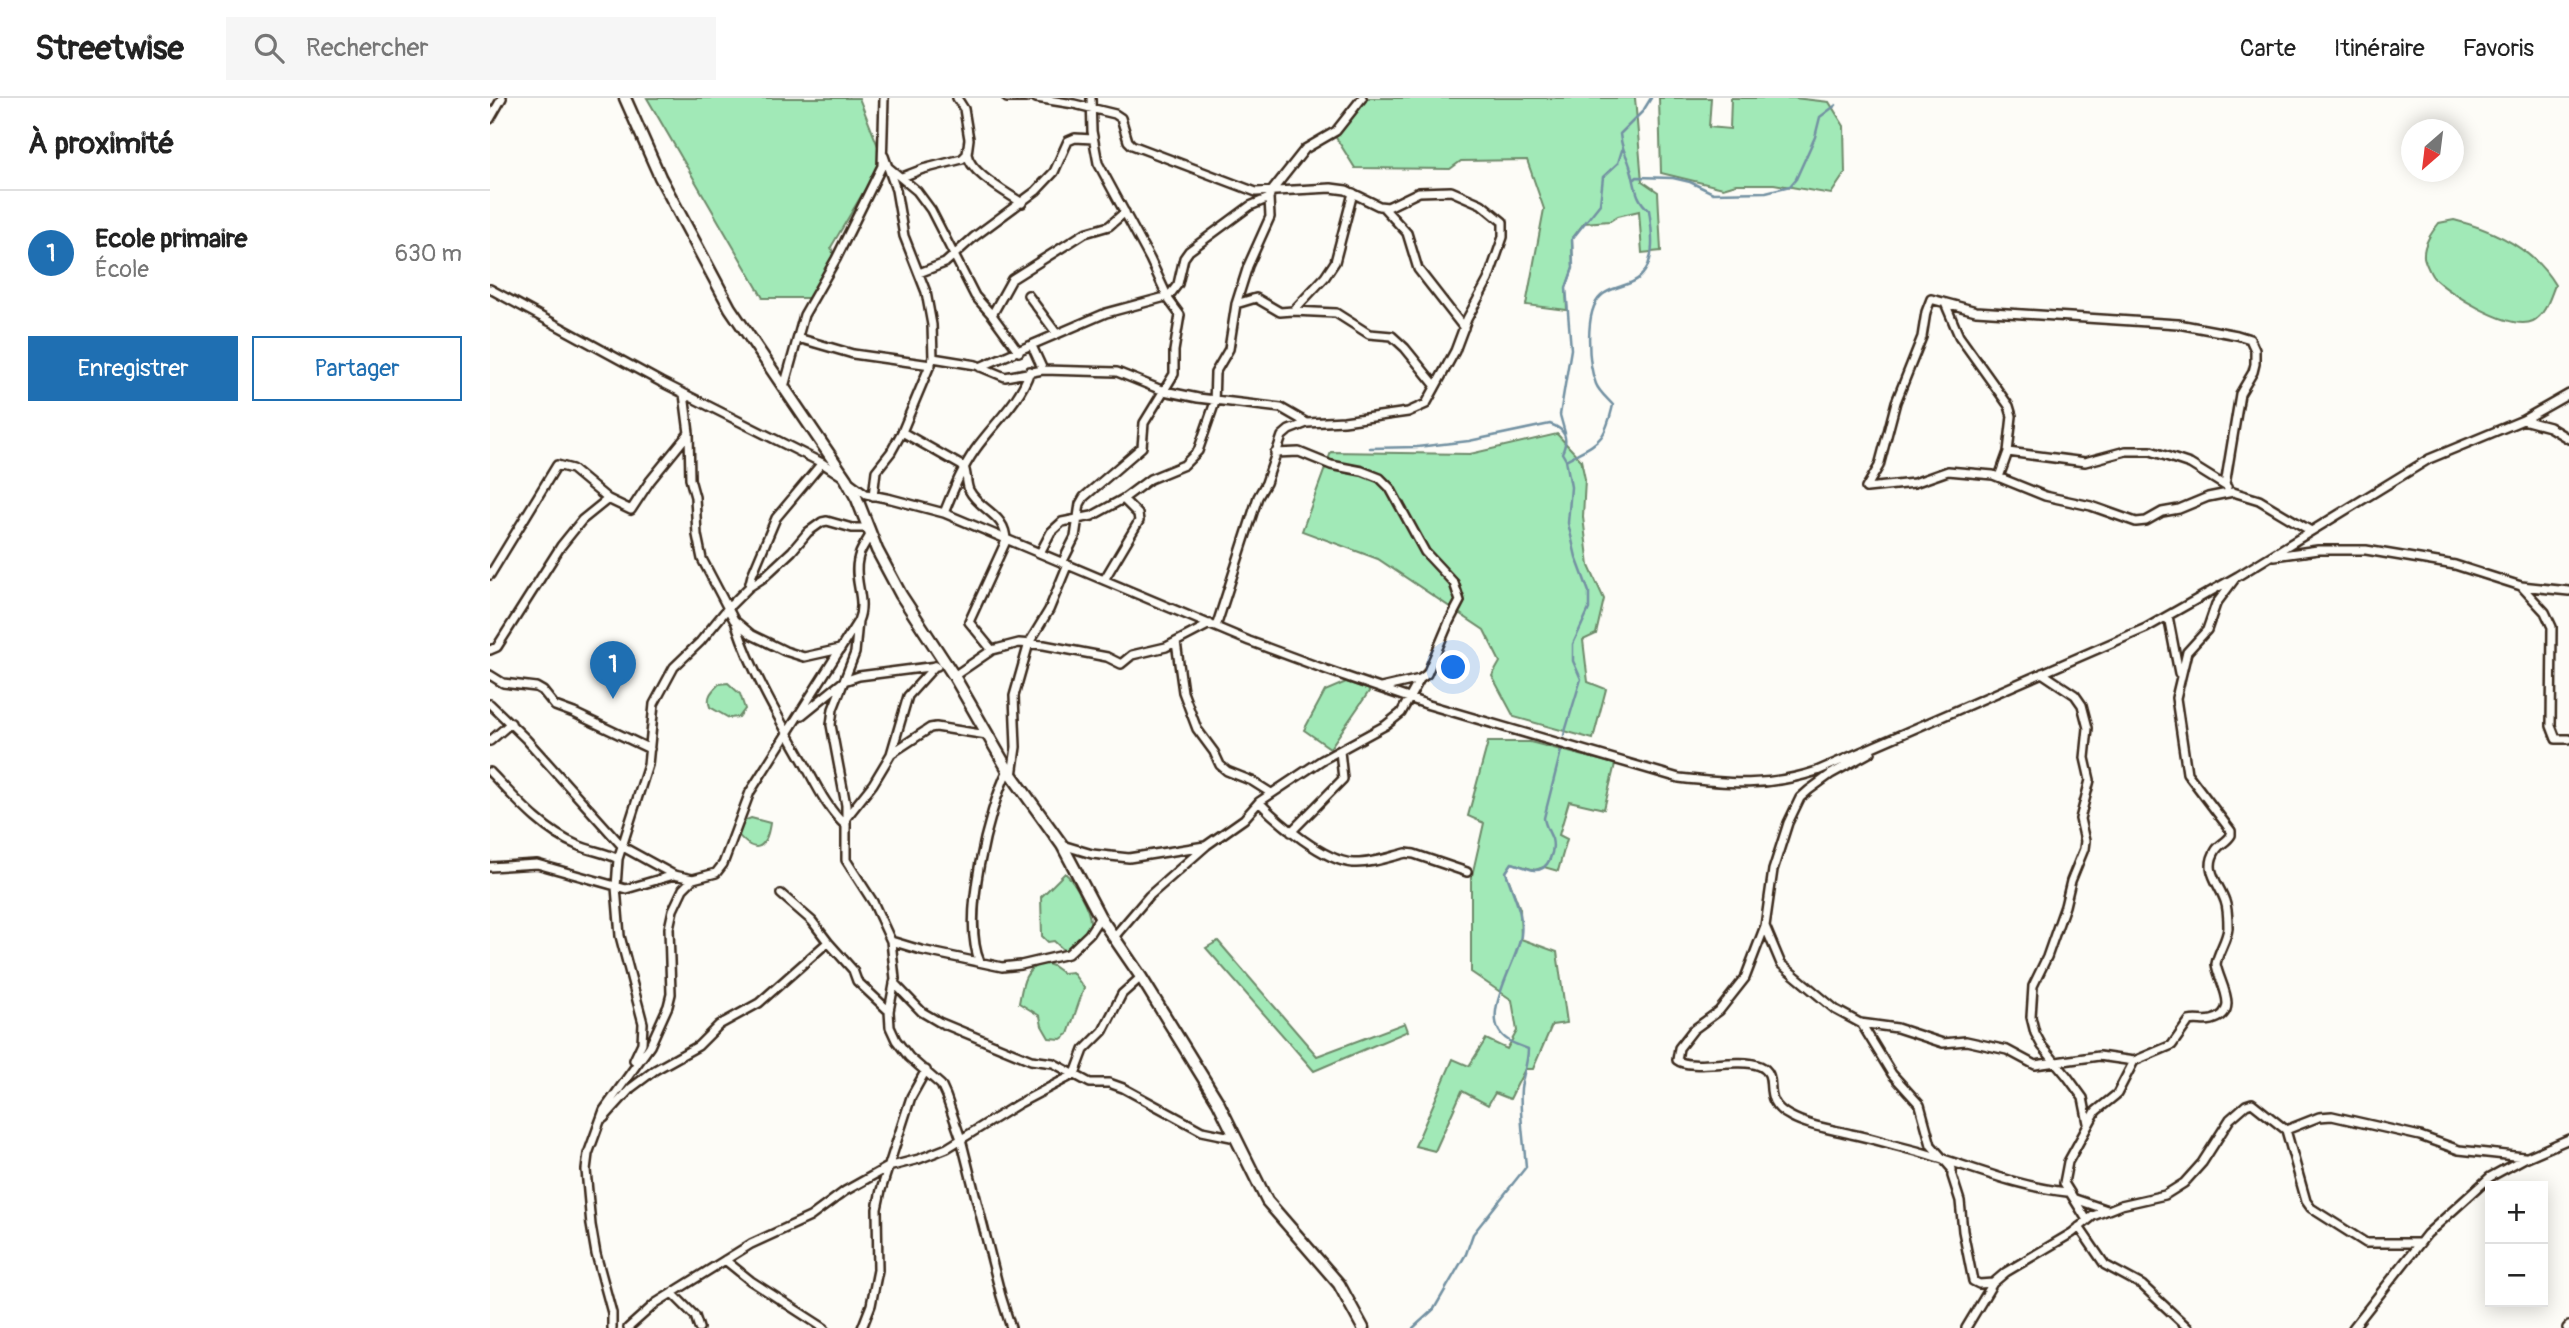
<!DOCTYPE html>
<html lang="fr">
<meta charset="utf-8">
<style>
:root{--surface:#fff;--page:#f6f6f6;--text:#222;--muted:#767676;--line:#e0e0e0;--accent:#1f6fb2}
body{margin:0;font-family:Pangolin,sans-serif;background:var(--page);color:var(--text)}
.controls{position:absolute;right:21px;bottom:21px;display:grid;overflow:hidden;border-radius:0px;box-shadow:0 4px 18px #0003}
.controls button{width:63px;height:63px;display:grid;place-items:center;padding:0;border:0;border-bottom:2px solid var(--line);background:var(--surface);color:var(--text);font:35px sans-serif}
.compass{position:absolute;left:1911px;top:21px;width:63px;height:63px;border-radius:50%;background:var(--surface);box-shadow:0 4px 18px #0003;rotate:208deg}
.you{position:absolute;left:964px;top:570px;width:24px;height:24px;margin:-18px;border:5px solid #fff;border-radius:50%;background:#1a73e8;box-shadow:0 0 0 10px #1a73e833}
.badge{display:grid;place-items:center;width:46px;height:46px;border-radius:50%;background:var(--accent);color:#fff;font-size:23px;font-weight:700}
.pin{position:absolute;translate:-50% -58px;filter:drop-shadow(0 2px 4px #0008)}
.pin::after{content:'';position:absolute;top:37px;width:24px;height:21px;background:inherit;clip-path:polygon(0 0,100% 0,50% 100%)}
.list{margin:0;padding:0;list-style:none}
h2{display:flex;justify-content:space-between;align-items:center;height:91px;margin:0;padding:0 28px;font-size:30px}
h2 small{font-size:23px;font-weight:400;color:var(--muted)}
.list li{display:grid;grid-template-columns:46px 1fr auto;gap:21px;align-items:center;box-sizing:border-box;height:126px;padding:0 28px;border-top:2px solid var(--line)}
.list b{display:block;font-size:26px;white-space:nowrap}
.list p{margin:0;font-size:23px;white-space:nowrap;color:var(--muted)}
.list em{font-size:23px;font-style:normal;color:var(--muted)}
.actions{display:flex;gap:14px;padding:21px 28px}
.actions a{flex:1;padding:16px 0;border:2px solid var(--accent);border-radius:0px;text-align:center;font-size:24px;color:var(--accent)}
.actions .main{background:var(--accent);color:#fff}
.icon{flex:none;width:38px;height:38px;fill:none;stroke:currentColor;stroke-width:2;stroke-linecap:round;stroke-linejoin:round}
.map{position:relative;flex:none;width:2079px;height:1230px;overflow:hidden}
header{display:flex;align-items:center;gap:42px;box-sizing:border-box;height:98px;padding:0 35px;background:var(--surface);border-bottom:2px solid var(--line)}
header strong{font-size:33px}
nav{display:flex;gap:38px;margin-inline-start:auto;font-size:24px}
.search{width:490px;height:63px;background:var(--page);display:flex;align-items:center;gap:18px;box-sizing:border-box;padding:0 24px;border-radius:0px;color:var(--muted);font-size:26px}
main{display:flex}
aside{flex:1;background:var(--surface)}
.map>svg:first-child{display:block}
.green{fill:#a1e9b7;stroke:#6e8a6a;stroke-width:2}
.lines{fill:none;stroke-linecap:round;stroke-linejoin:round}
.stream{stroke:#7391a2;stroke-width:2.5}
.street-casing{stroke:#3b2a1e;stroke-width:12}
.secondary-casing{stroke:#3b2a1e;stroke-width:15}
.street{stroke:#fdfcf7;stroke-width:7}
.secondary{stroke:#fdfcf7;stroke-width:10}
</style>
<header>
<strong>Streetwise</strong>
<div class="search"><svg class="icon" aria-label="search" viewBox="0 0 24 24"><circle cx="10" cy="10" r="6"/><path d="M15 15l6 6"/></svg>Rechercher</div>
<nav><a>Carte</a><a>Itinéraire</a><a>Favoris</a></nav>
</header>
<main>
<aside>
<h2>À proximité<small></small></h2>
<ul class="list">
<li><span class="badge">1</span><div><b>Ecole primaire</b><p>École</p></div><em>630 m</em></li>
</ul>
<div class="actions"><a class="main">Enregistrer</a><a>Partager</a></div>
</aside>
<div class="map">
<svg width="2079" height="1230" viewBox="0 0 2079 1230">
<rect width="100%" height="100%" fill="#fdfcf7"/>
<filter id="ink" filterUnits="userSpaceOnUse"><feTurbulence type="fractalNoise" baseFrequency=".0143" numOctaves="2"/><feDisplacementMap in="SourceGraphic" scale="14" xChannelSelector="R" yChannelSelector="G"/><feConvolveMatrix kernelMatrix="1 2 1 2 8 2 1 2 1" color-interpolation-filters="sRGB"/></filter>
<g filter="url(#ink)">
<path class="green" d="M157,0H369L393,61L341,149L345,161L321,200H273Z
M876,0H1145L1152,83L1168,94L1171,153L1152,155L1149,113L1128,118L1120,123L1094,125L1082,141L1083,170L1076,190L1077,212L1036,207L1054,111L1037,62L971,63L960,71L865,70L845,38Z
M1169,0H1221L1219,29L1240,31L1241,0H1304L1339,4L1354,28L1355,75L1341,96L1284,86H1246L1233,90L1171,75Z
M1964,122C2004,132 2043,150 2065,187C2060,199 2056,216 2043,223C2021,234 1958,195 1943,179C1940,175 1935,164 1934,159C1933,146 1942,134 1949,125Z
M1067,336L1091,362L1095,381L1093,419L1099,468L1114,501L1106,536L1093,542L1098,584L1116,591L1103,641L1024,619L1002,578L1010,564L994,532L888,461L812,433L841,354L980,356Z
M856,584L880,592L840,650L814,632L835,593Z
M238,585L250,596L255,611L249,619L239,620L220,609C216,598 222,593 229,586Z
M998,644H1040L1125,666L1114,711L1079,703L1069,737L1077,741L1068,773L1054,769L1045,772L1022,765L1016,774L1030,811L1031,841L1067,854L1077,925L1062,927L1043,971H1035L1020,1001L1005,995L998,1007L972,993L945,1053L925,1048L963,961L979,968L996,941L1017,951L1027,933L1022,902L981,874V782L994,725L978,718Z
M261,720L280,725C276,753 264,757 246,734L249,725Z
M575,775C583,782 587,789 591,798C608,829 600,833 578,856L564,843L558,844L552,838L551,799Z
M728,843L827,958L915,925L918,933L824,973L716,850Z
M552,864L563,868L573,875L582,874L594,890L578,936L571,941L559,940L552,928L550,918L529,905C533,885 533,874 552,864Z"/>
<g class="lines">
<path class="stream" d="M1145,81L1147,79L1183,80L1200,84L1223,95L1276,94L1300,88L1306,81L1325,39L1330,19L1346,7
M1075,335L1070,317L1081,251L1076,190L1083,170L1082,141L1110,106L1113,79L1128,65L1132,52
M880,350L927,349L979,343L1060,326C1075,331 1079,340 1072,355L1076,362
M1074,637L1091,581L1083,563V546L1099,511V494L1086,459L1078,425L1081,389L1076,362C1109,343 1114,346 1123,307C1118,301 1109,294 1106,286C1098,266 1094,213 1111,198C1121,188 1140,189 1150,179C1167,163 1162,132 1159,112C1144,100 1146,86 1140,68C1136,54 1132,54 1130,36L1153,13L1161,0
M923,1230L944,1211L976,1156L983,1136L1036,1069C1034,1043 1029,1016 1031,990C1033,976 1038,964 1038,951C1031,948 1023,946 1018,942C985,922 1028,865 1031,837C1034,814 1022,795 1016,774L1022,765C1029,767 1037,771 1044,772C1059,773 1065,753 1062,741C1059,733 1055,728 1054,720L1071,653"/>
<defs>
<path id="street" d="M517,0H536
M0,21L12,0
M477,56C480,75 516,94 532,105
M398,69L427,93L441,112L485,198L502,217L529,254
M412,79L433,71L472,61L477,56L479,41L474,11L467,0
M893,109L917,135L928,171L974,230
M429,175L455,165L484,139L546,93L564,74L578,43L585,40L603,41
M0,191L171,284L332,365L352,378
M538,197L567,236
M1455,205L1469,238L1519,308L1522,318L1518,354L1595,364L1636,353H1661L1700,366L1737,389
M746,206L766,200L790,214L803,213L835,179L845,164L863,95
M803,213L846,215L879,236L902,238L915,250L945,287
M502,217L522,181L595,135L619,128L635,114
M308,240L363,256L441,267
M542,248L553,272
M443,260L486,267L515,279L553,272L627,274L674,293L708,300L791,310L817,325L854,323L918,314L936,306L965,253L977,221L998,182L1013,139V124L991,106L961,93L929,94L898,109L889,108L856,92L841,90L766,94L642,47L638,43L631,20L625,16L584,6L546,0
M490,269L616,215L679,198L688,186L694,160L699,153L760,108L779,100L781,94L815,51L846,33L872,0
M294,289L314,217L346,161L392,68L394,0
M194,296L199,335L200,381L205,399L207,437L212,461L244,522L262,537L295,553L314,559L350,551
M2033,322L2059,329L2079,341
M412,334L474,369C477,376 476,385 479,392C490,413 516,416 516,443L479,524L502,552
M1509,379L1518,354
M361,385L376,396L401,401L454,415L759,543L837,572L939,607L1189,680C1239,686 1279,689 1327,673L1656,530L1748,478L1939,361L2033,322L2079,296
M1376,390L1389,368L1406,304L1432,239L1436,214L1441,201L1486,213L1688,226L1747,237L1760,241L1765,252V266L1763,274L1750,296L1735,387
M1377,390L1424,385L1458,373L1503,377L1555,398L1601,408L1646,424L1656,423L1672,414L1689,411L1718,399L1743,394L1769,402L1821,433
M383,398L386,373L401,354L412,334L443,260L442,227L436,194L414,138L406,92L394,58
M454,415C463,393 471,372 485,352C504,325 529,305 540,273
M550,455L561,434L572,424L602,418L633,401L660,381L694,367L708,353L724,307L725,275L739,251L746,206L758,168L780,119L779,100
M1784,458L1828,452H1876L1965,467L2031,488L2079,493
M572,465L585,439L590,406L594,399L652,349L654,325L684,276V253L690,217L679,202L660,161L608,65L602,33L601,0
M0,477L67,367L82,371L118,401L141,412L160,383L199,335
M614,482L649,423L648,416L633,401
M2031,488L2055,514L2062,529L2061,628L2066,641H2079
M259,489L273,480L302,453L318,434L332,424L337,423L362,430H378
M1678,518L1689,575
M368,523L365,555L343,611L341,627L356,707V762L383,804L401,843L405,881L399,913L400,929L406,942L419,959L451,987L456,998L471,1041L511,1198L521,1230
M246,526C262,574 287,617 312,661C325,684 336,710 356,728
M726,529L768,399L776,385L792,338L799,332L817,325
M686,544L693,594L707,631L724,654L730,667L737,673L762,683L781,695
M0,552L7,549L71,448L92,422L118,401
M1552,575L1585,597L1592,607L1598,630L1595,660L1600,682L1590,721L1595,743L1594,751L1581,783L1575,808L1557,859L1543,888L1541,919L1545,935L1552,948L1577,978L1593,1000L1598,1025
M0,577L13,585L46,589L53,593L65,608L84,615L160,651
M464,578L502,552L529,545L554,547L617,559L631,566L642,557L676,549L720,526
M891,590L930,581
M0,606L36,641L133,749L184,777
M312,617L354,583L369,578L447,568
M0,643L21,625
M1381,654L1341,676L1319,692L1310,700L1298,725L1283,772L1275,828L1291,866L1346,912L1370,925L1407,930L1453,945L1476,943L1517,952L1545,967L1609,958L1644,963
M402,655L440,630L446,629L497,637
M0,674C25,700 53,733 87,747C100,753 115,754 128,761
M522,678L526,649L524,598L539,545L559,512L577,468
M769,704C789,725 834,763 863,765C880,766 900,759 916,755L924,756L977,774
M356,720L383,686L401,656L418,598L445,568
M801,734L853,681L850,653
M572,747L602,756L639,760L715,748
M0,769L47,766L136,791L184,777L203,781
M1275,828L1255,880L1229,913L1203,932L1189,950L1187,962C1201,973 1248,959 1270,968C1292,978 1267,1001 1300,1018C1318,1028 1341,1031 1361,1036C1382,1040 1402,1047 1423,1052C1475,1066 1522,1088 1577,1094
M624,839L659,798L717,747L754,721L769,704L832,662L896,627L911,615L930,581L937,576L959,524L970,503L964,485L935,454L900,390L890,380L872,373L841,367L809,354L785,355
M401,843L431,852L512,869L531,867L578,856L599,836L610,819
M338,844L363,872L367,883L399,913
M490,864C471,823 498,712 518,672
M404,885L432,914L449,924L541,962L563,965L600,985H619L633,990L712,1033L746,1040
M1371,925L1402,976L1430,1007L1441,1047L1462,1071V1078L1470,1103L1473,1133L1483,1183L1489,1186L1503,1185
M144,962L152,945L153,925L130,838L126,789L128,761L158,667L164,606L184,569L210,544L238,510L259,489L262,477L286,420L332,365
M114,1020L141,990L165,972L208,948L229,927L269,905L338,844L322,823L291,796
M1796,1032L1829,1019L1842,1018L1930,1038L1969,1052L2034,1059
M1585,1101L1617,1112
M1597,1122L1574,1085L1578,1064L1606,1013L1627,996L1644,963L1682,947L1699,923C1707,921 1714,924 1722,922C1752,914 1728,883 1726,866C1728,854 1737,842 1738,830C1738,821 1738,811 1735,803C1729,785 1713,772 1726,752C1730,746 1737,744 1741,737V733L1697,675L1686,600L1697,554L1717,532L1726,506L1744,482
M1589,1129L1615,1167L1652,1187L1698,1230
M235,1162L261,1183L334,1230
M182,1195L205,1218L209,1230
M122,1230V1215L106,1156L101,1127L96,1072L98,1056L114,1012L160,948L178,908L181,896L179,830L183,812L193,791L203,781L226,775L233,766L260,694L368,523C377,502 363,483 368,462C369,453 376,445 380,437
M138,1230L166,1205L261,1146L320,1119L355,1093L398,1069L429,1061L457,1050L528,1006L585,976L594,952L613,933L632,896L651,879
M372,1230L381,1207L388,1172L387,1111L391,1092L421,999L436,972
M1476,1230L1503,1185L1516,1174L1582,1135L1603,1118L1631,1107L1675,1097L1694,1085L1712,1065L1740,1021L1756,1007L1762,1005L1796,1032L1816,1103L1821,1110L1876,1145H1930
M1863,1230L1937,1136L2000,1079L2035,1060L2079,1041
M2077,1230L2079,1228"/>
<path id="secondary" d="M135,0L170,79L240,210L356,381L367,401L387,452L411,497L464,578L518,672L572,747L610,819L651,879L728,1004L777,1103L849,1186L873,1230"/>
</defs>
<use href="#street" class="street-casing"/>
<use href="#secondary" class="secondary-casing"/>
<use href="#street" class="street"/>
<use href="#secondary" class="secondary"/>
</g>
</g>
</svg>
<div class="controls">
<button>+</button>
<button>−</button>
</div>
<svg class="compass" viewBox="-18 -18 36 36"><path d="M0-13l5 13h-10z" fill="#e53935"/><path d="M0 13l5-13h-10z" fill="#767676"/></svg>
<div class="you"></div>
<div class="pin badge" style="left:123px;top:601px">1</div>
</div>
</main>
